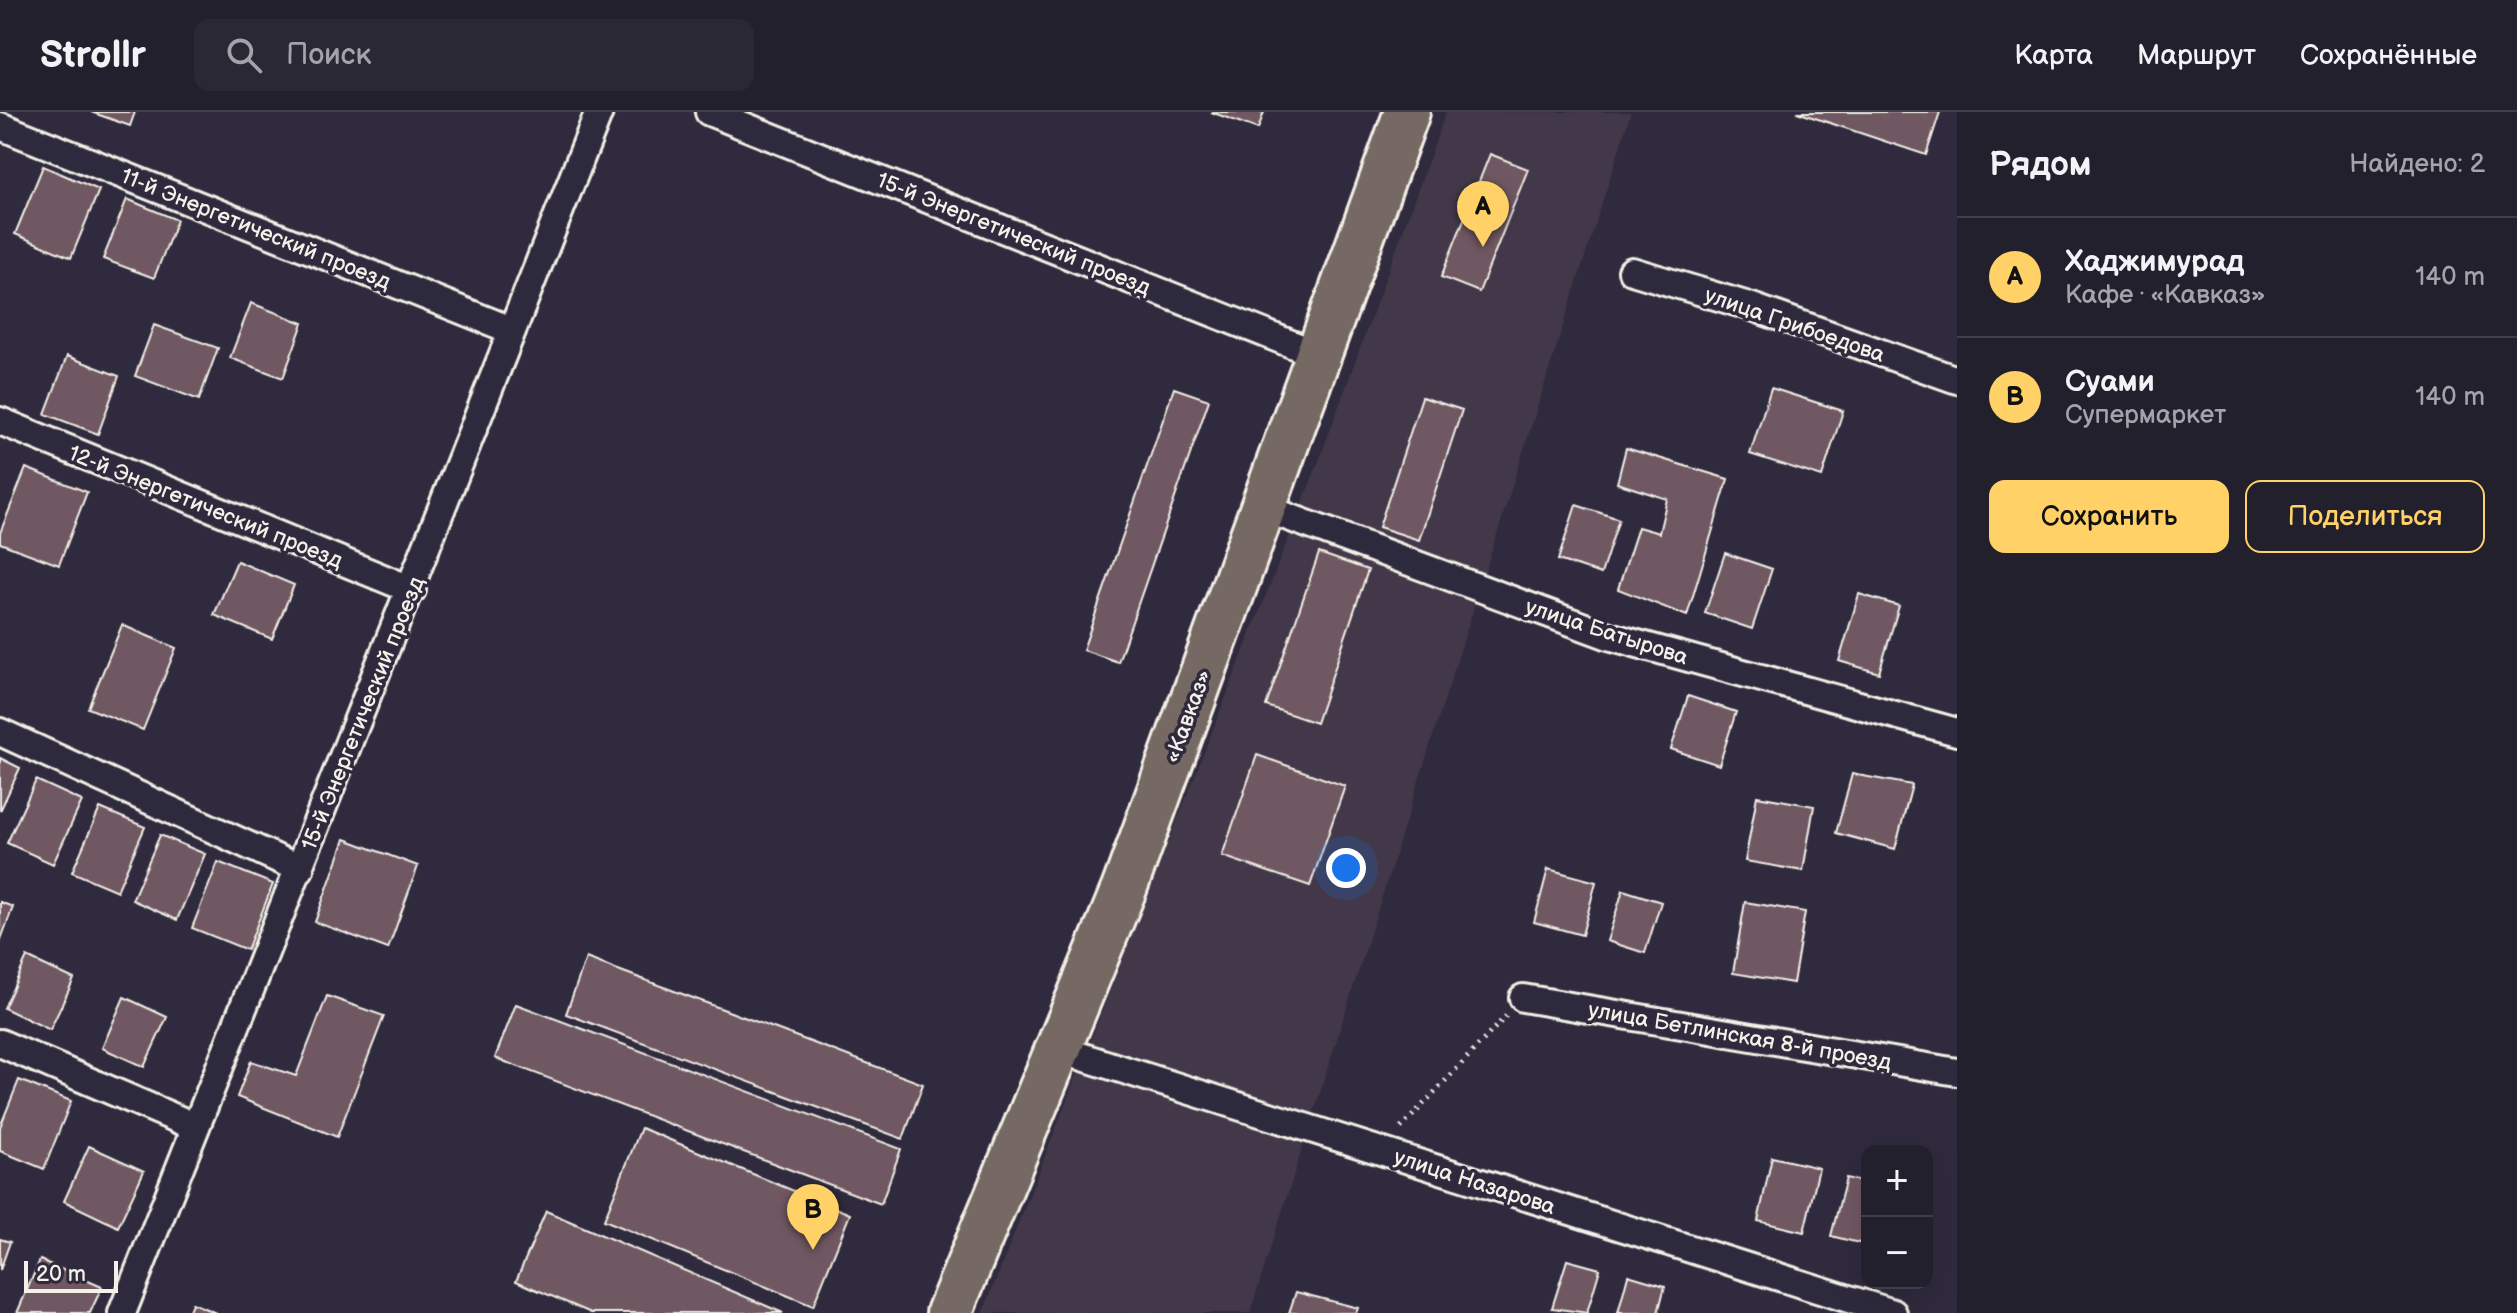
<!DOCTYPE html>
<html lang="ru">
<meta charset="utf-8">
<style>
:root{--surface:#23202e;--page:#2b2836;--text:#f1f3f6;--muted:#a3a3aa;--line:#403e4a;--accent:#ffd166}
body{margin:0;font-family:"Balsamiq Sans",sans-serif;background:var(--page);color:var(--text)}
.controls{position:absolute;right:24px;bottom:24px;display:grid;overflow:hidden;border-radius:16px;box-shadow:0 8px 32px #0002}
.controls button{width:72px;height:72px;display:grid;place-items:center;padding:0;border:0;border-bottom:2px solid var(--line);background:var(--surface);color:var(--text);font:40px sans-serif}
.scale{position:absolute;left:24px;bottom:20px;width:94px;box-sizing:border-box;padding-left:8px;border:4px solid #f4f1e8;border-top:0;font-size:22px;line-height:28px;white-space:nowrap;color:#f4f1e8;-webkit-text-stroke:6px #2f2a3d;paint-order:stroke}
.you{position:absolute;left:1346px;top:756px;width:28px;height:28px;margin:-20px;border:6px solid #fff;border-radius:50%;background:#1a73e8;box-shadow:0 0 0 12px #1a73e833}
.badge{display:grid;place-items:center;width:52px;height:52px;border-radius:50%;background:var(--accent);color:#111;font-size:26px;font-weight:700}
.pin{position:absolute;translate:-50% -66px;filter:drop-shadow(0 2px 4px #0008)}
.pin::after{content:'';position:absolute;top:42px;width:28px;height:24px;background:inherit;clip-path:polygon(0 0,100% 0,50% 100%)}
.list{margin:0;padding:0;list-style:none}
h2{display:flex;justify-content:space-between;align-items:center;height:104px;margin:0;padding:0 32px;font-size:34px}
h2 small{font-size:26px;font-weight:400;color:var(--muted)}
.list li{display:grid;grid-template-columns:52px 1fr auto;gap:24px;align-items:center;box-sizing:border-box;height:120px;padding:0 32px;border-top:2px solid var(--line)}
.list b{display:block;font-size:30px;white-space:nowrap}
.list p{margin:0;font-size:26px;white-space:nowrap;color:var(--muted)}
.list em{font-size:26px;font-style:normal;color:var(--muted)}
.actions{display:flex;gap:16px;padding:24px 32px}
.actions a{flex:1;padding:18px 0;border:2px solid var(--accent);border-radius:16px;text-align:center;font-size:28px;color:var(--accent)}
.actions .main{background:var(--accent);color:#111}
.icon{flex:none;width:44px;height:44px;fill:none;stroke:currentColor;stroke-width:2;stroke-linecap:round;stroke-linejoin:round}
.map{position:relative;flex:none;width:1957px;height:1201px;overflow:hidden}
header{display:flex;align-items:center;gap:48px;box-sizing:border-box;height:112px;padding:0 40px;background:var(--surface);border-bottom:2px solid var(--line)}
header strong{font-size:38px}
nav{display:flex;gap:44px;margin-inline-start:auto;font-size:28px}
.search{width:560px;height:72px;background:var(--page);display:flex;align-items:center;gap:20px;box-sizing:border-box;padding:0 28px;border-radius:16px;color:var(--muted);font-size:30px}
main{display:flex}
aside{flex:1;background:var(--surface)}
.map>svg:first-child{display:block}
.built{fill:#423848}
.building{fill:#705962;stroke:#f4f1e8;stroke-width:2}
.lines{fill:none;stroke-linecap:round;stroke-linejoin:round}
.street-casing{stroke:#f4f1e8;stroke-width:32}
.highway-casing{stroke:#f4f1e8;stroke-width:50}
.path{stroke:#f4f1e8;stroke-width:5;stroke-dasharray:2 6;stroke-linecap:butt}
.street{stroke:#2f2a3d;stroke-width:26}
.highway{stroke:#766964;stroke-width:44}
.labels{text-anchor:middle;stroke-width:7;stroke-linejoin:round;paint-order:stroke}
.street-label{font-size:22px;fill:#f4f1e8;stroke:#2f2a3d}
</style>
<header>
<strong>Strollr</strong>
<div class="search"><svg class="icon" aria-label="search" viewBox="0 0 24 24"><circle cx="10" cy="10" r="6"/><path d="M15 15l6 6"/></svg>Поиск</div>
<nav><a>Карта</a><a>Маршрут</a><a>Сохранённые</a></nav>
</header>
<main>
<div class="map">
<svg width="1957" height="1201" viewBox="0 0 1957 1201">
<rect width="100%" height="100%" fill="#2f2a3d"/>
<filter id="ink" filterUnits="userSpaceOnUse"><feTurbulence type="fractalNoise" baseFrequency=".0125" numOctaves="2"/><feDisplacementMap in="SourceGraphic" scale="16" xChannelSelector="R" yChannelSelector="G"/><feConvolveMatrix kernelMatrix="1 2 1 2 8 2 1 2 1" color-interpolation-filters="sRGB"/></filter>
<g filter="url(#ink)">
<path class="built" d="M1446,0H1631L1250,1201H983L1320,346Z"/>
<path class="building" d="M91,0H135L130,14Z
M1211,0H1264L1258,17Z
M1797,0H1940L1926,43Z
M1490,42L1528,57L1479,180L1441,165Z
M43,54L99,78L71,146L15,122Z
M127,87L177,108L154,166L103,147Z
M251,191L303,211L283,266L230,246Z
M154,213L218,236L199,288L135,264Z
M67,244L119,264L98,322L45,302Z
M1174,276L1209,288L1118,550L1083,538Z
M1771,276L1843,299L1822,365L1750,342Z
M1422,285L1462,298L1419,428L1379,415Z
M1626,336L1728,367L1687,504L1618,477L1638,415L1659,421L1667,387L1617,371Z
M26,356L87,380L59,453L0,431V421Z
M1576,393L1619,407L1601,462L1558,448Z
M1319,441L1368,458L1316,611L1266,594Z
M1725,441L1772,457L1752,517L1705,501Z
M237,449L294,473L272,527L214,503Z
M1859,482L1899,494L1879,561L1839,549Z
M122,513L176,536L143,618L88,596Z
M1688,584L1736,600L1719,653L1671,637Z
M1257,643L1345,674L1310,774L1222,744Z
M0,646L20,656L0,699Z
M1852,662L1912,673L1895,737L1836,721Z
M36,668L82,689L53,752L7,731Z
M1757,684L1814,694L1803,759L1745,749Z
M100,696L145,715L117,779L72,760Z
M160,723L205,742L177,808L132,788Z
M345,727L418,754L388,837L315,810Z
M218,750L273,772L247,838L192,816Z
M1548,757L1596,770L1582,823L1534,810Z
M1623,778L1661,790L1645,841L1607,829Z
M0,790L13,795L0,830Z
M1745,790L1805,800L1793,871L1733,861Z
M27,845L74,867L50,918L4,896Z
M586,846L923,972L903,1027L566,902Z
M327,884L384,904L337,1025L237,985L251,949L296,964Z
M124,885L167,905L144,955L102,936Z
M516,892L901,1037L881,1092L495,946Z
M19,968L71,989L44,1057L0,1039V1015Z
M641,1016L850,1102L813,1194L604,1108Z
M89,1034L144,1059L118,1115L64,1089Z
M1772,1045L1819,1056L1804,1120L1758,1109Z
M1846,1066L1867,1071V1133L1831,1124Z
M546,1099L783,1201H591L516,1169Z
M0,1127L10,1130L0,1158Z
M40,1148L102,1175L90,1201H17Z
M1567,1148L1600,1157L1587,1201L1552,1196Z
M1628,1163L1665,1174L1658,1201H1618Z
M1296,1180L1358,1196L1356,1201H1289Z
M192,1191L216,1201H188Z"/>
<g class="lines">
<defs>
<path id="street" d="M709,0L1319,243
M0,14L511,218
M1632,159L1752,195L1957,268
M0,309L412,478
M1264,396L1609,524L1957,620
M0,620L300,757
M1523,886L1957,960
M0,931L196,1015
M1058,937L1893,1201
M122,1201L599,0"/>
<path id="highway" d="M949,1201L1124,777L1407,0"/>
</defs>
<use href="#street" class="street-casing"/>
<use href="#highway" class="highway-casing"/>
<path class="path" d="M1401,1016L1506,904"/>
<use href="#street" class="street"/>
<use href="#highway" class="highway"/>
</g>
</g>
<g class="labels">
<g class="street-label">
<text transform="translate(256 116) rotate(22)" y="8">11-й Энергетический проезд</text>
<text transform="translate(1014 121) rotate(22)" y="8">15-й Энергетический проезд</text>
<text transform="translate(1795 212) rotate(19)" y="8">улица Грибоедова</text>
<text transform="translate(206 394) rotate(22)" y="8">12-й Энергетический проезд</text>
<text transform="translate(1607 519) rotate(18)" y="8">улица Батырова</text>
<text transform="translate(362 601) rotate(-68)" y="8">15-й Энергетический проезд</text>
<text transform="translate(1187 604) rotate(-70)" y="8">«Кавказ»</text>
<text transform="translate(1740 923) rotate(10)" y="8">улица Бетлинская 8-й проезд</text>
<text transform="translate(1475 1069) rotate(18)" y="8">улица Назарова</text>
</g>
</g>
</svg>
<div class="controls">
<button>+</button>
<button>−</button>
</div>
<div class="scale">20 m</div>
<div class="you"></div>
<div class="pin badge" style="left:1483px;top:135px">A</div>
<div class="pin badge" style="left:813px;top:1138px">B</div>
</div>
<aside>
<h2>Рядом<small>Найдено: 2</small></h2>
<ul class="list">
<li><span class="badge">A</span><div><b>Хаджимурад</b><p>Кафе · «Кавказ»</p></div><em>140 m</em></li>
<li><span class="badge">B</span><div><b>Суами</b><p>Супермаркет</p></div><em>140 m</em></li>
</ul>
<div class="actions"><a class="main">Сохранить</a><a>Поделиться</a></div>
</aside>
</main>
